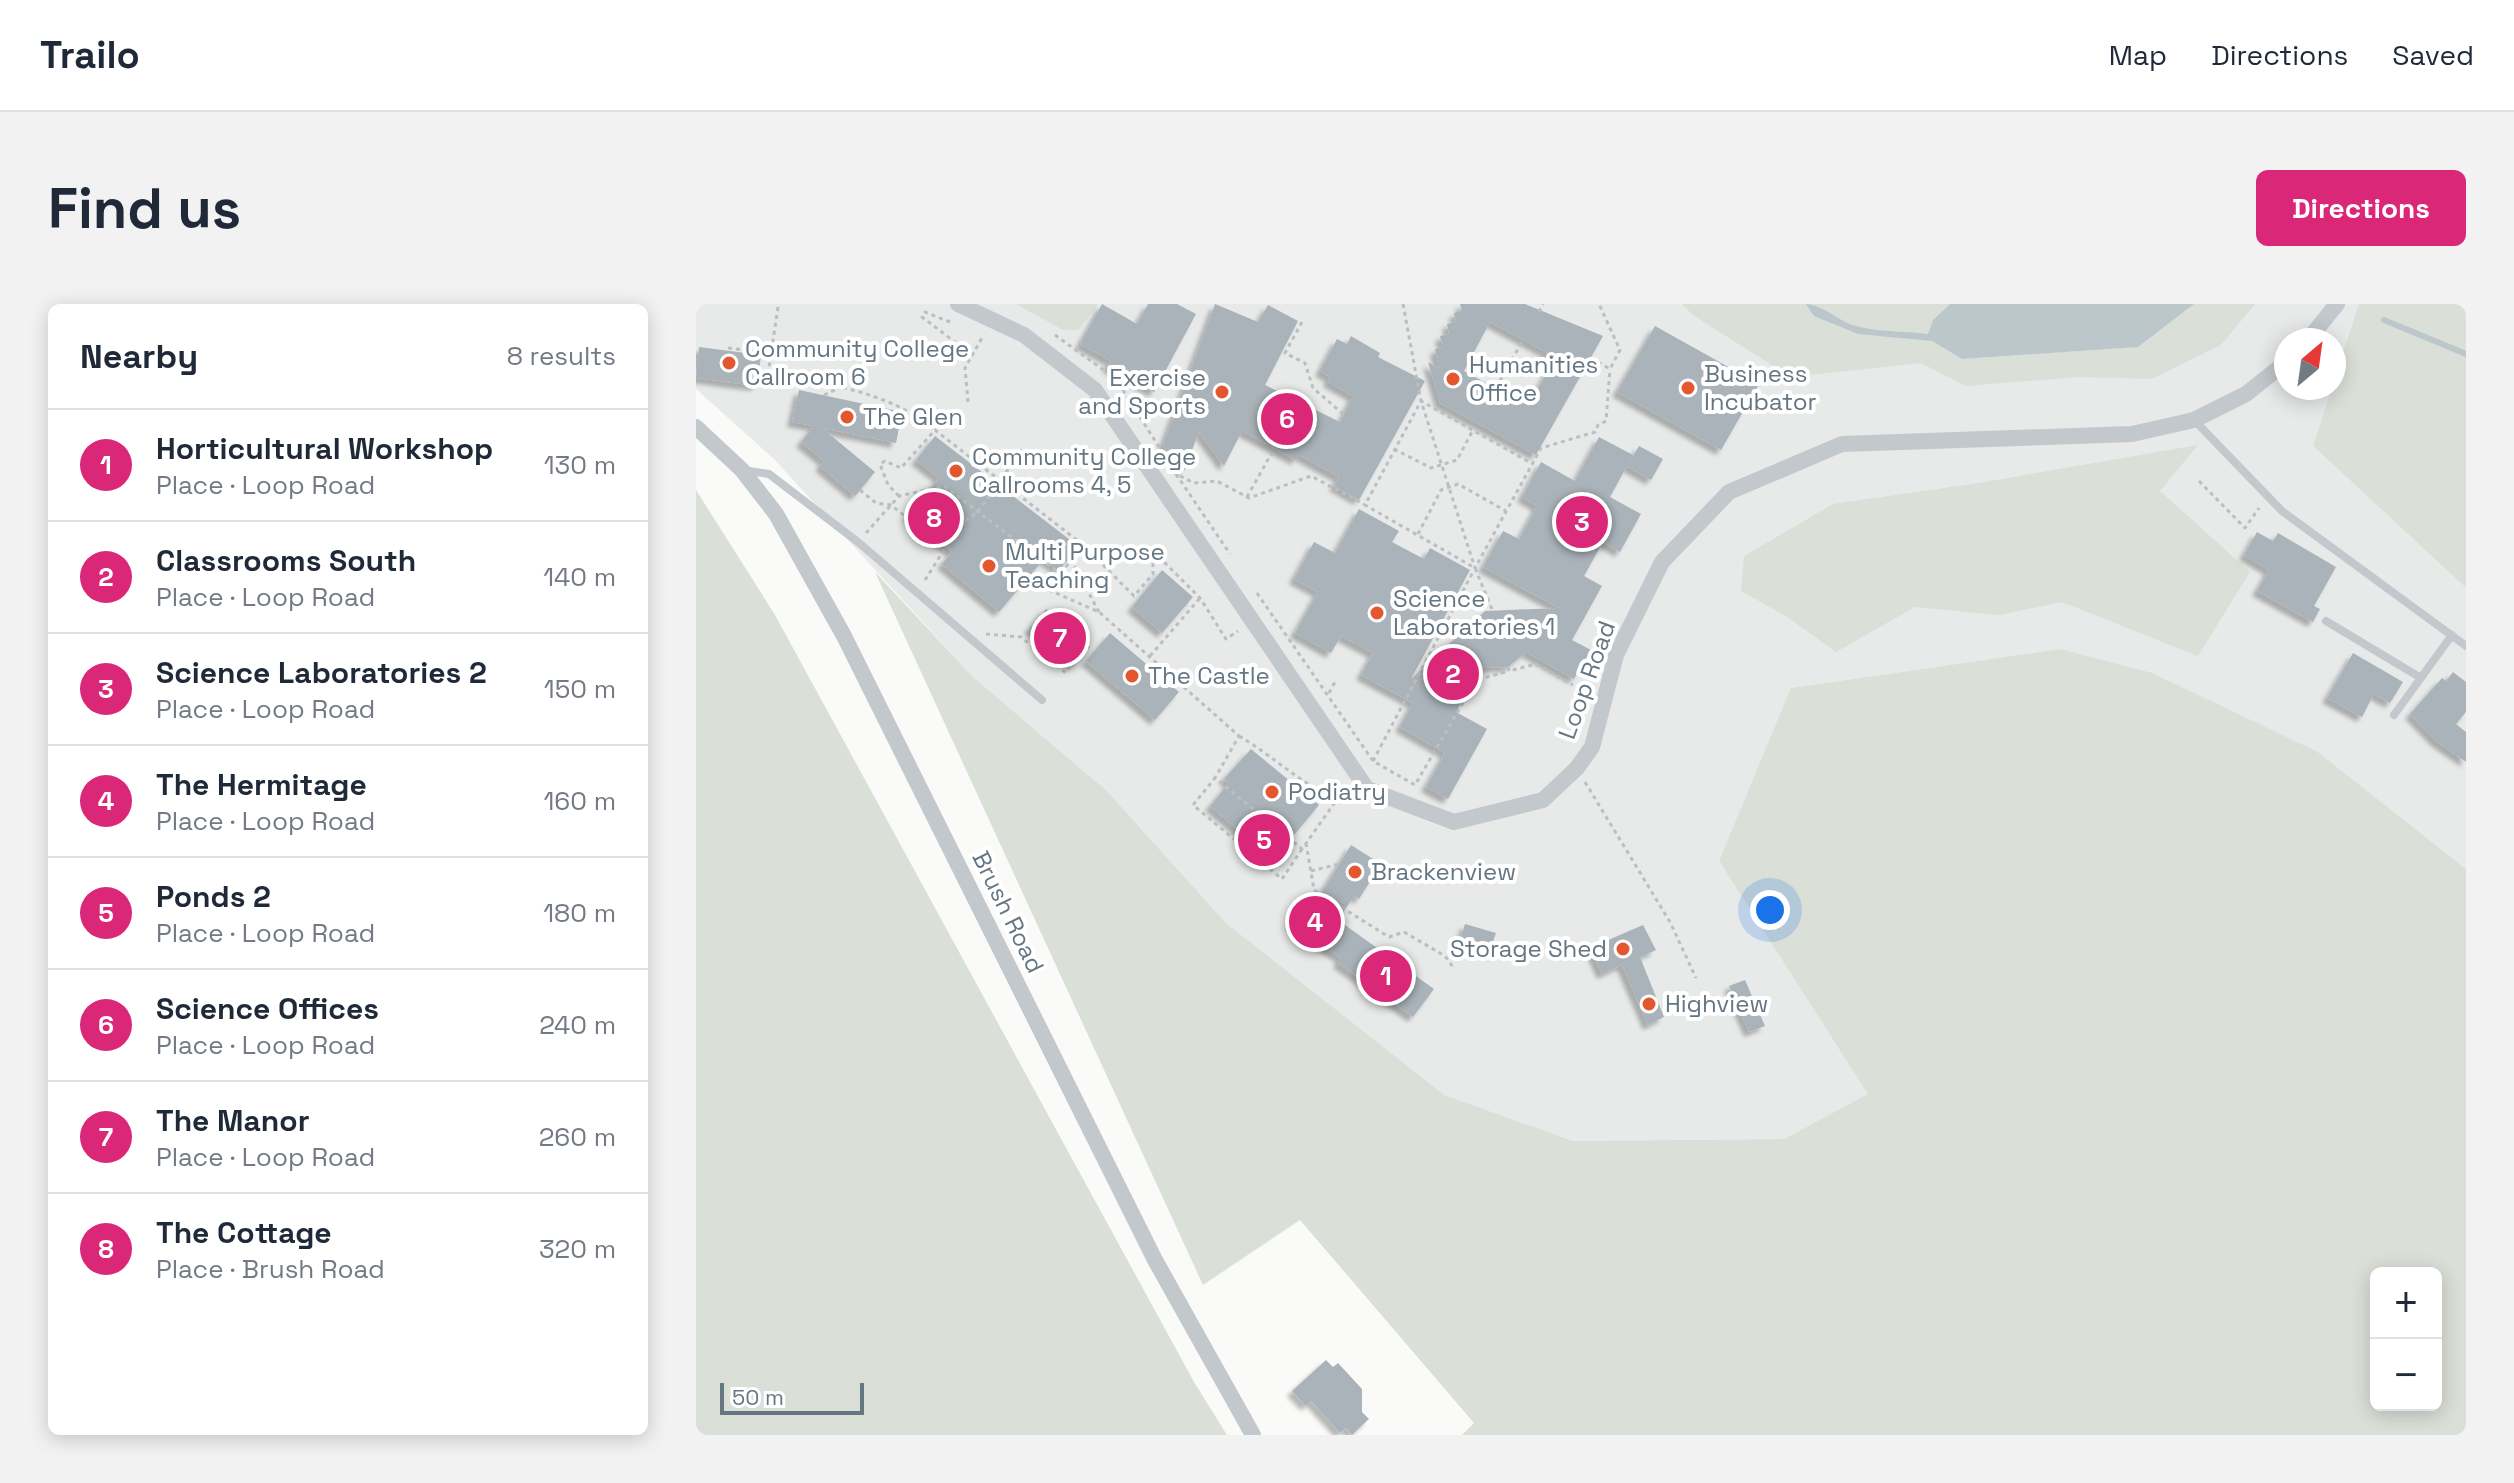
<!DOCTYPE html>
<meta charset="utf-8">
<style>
:root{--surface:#fff;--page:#f2f2f3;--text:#1f2937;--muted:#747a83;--line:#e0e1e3;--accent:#db2777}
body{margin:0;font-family:"Space Grotesk",sans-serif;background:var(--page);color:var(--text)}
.controls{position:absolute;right:24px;bottom:24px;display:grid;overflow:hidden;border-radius:12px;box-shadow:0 4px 20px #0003}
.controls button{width:72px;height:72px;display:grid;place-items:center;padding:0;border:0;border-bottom:2px solid var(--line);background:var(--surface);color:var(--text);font:40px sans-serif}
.compass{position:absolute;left:1578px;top:24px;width:72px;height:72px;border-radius:50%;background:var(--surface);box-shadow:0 4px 20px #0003;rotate:29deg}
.scale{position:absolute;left:24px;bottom:20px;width:144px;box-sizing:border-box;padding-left:8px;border:4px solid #657683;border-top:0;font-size:22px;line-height:28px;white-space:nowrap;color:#657683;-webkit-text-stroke:6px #fff;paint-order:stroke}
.you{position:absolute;left:1074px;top:606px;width:28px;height:28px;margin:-20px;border:6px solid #fff;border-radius:50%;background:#1a73e8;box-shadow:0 0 0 12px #1a73e833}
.badge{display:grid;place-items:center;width:52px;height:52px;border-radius:50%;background:var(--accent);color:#fff;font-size:26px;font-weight:700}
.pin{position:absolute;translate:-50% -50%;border:4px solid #fff;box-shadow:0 2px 8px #0006}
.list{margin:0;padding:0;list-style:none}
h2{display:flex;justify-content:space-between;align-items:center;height:104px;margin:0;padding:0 32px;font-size:34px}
h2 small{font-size:26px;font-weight:400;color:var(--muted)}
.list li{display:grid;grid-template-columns:52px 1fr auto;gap:24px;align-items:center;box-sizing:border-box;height:112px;padding:0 32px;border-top:2px solid var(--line)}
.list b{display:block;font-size:30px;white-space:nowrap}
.list p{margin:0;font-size:26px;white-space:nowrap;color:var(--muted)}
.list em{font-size:26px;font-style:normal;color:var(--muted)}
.map{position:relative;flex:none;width:1770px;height:1131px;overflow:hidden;border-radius:12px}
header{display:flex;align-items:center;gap:48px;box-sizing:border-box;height:112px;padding:0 40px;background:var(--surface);border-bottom:2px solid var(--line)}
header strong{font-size:38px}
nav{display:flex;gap:44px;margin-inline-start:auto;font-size:28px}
.intro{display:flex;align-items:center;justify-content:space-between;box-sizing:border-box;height:192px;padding:0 48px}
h1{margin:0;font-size:56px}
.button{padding:20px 36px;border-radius:12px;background:var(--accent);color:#fff;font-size:28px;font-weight:700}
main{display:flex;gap:48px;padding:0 48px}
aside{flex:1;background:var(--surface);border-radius:12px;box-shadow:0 4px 20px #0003}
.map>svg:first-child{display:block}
.built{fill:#e8e9e9}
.green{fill:#dadfd7;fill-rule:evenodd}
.water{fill:#bbc7cb}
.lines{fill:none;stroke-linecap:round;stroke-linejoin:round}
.stream{stroke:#bbc7cb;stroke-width:6}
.building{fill:#aab3b9;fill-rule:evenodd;filter:url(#shadow)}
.path{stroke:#bbbfc2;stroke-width:3;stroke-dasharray:4 4;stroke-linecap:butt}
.lane{stroke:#c3c8cc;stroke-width:8}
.street{stroke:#c3c8cc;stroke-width:16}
.poi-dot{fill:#e4572e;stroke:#fff;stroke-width:3}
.labels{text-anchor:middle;stroke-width:8;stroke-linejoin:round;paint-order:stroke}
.poi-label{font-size:24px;fill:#657683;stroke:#fff;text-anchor:start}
.street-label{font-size:24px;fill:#657683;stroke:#fff}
</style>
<header>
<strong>Trailo</strong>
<nav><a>Map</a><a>Directions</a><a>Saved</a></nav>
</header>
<div class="intro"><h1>Find us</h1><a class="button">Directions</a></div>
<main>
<aside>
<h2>Nearby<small>8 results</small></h2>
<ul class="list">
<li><span class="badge">1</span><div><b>Horticultural Workshop</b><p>Place · Loop Road</p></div><em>130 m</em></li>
<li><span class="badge">2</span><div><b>Classrooms South</b><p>Place · Loop Road</p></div><em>140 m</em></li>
<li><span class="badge">3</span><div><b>Science Laboratories 2</b><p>Place · Loop Road</p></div><em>150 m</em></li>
<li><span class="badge">4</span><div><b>The Hermitage</b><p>Place · Loop Road</p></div><em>160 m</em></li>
<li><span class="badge">5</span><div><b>Ponds 2</b><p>Place · Loop Road</p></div><em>180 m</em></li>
<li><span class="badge">6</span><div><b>Science Offices</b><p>Place · Loop Road</p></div><em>240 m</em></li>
<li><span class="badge">7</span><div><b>The Manor</b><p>Place · Loop Road</p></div><em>260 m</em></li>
<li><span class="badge">8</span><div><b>The Cottage</b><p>Place · Brush Road</p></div><em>320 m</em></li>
</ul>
</aside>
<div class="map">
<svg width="1770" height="1131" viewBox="0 0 1770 1131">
<defs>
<filter id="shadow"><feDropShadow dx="-5" dy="5" stdDeviation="2" flood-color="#0004"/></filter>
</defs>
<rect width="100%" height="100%" fill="#fafaf8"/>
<path class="built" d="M0,0H1664L1638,78V36H1590V84H1636L1617,142L1770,284V565L1622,448L1364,345L1096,384L1023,557L1173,790L1088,835L877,837L747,791L530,619L410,486L278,374L78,155L0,85Z"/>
<path class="green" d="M320,0H402L383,26H367Z
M986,0H1254L1237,16L1231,34L1266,55L1442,43L1498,0H1559L1525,41L1456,75L1382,73L1270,82L1225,59L1094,73L997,11Z
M1663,0H1770V284L1617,142Z
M1502,141L1464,187L1554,268L1502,352L1366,298L1303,311L1219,303L1140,348L1090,312L1045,287L1048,252L1137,200L1283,179Z
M0,186L79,311L498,1078L531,1131H0Z
M179,268L278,374L410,486L530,619L748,791L877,837L1088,835L1172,790L1023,557L1095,384L1364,345L1456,369L1622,448L1770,565V1131H766L778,1119L604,916L507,981ZM1680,969H1740V1101H1680Z"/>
<path class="water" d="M1110,0C1124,0 1141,15 1156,21C1178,28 1208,27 1232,30L1237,16L1254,0H1498L1442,43L1266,55L1236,37L1162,30L1118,12Z"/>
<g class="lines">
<path class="stream" d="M1688,16L1770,50"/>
</g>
<path class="building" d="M406,0L441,20L452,0H481L500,10L458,88L411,63L415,57L384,40Z
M519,0L562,18L572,1L602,17L569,81L644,118L657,92L632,78L634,73L624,67L641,35L651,40L655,32L684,49L682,53L729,77L663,196L638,182L643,173L603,151L600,156L546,127L528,162L503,128L488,167L467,141Z
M764,0H829L907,32L840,151L744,99L732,58L743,64L739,45L747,43L744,32L753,30L751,20L760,18L758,9L766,7ZM794,18L859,53L833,102L768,67Z
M959,22L1063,80L1025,146L921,88Z
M3,43L65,51L61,82L0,74Z
M103,86L206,108L200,139L126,124L179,168L159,192L124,162L128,157L105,138L118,122L96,118Z
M239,132L382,242L363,267L348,255L303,308L246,260L256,248L212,213L243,174L220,156Z
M903,133L937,151L914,193L945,210L924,248L907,238L888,272L906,282L876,336L895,346L878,375L830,348L812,363L784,364L760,408L791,425L752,495L730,483L749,449L704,423L717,399L665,371L677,349L645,332L635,349L599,329L622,288L598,275L618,238L639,249L663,205L703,227L696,238L728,255L734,244L774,266L715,375L789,307L863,304L787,263L807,227L823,235L841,202L826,193L845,158L879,177Z
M943,142L967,155L955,176L931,162Z
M1561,228L1577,237L1582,229L1640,263L1618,302L1624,305L1617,318L1561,287L1573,266L1548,251Z
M466,266L497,293L466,329L436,303Z
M350,305L394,343L377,362L333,325Z
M414,329L483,388L459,416L390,357Z
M1657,349L1707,378L1694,399L1678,390L1666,413L1631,394Z
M1757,368L1770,378V408L1760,420L1770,428V458L1740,437L1714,410L1746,374L1750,377Z
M555,445L623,501L577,556L514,502L533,479L528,475Z
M655,541L685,560L663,595L658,592L642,616L738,685L717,713L642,659L645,654L595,621L612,595L619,599Z
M769,620L800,629L794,646L764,637Z
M947,621L960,646L944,653L968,713L952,721L926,661L906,670L894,644Z
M1049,676L1069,722L1053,728L1033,682Z
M630,1056L637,1063L642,1059L666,1085V1108L673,1115L656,1131L650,1124L644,1129L615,1097L610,1102L596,1087Z"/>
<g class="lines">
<path class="path" d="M707,0L725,97L779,264L845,144L899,128L902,121L910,117L914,65
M82,3L72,70C128,78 193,88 238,125
M843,8L847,0
M254,18L229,8L226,13L276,51
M606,18L589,49L609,59L617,84L647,110
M359,31L420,75L480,170L498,179L521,177L553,194L615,172L669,201
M32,44L75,49
M895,54L914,65L924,46L903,0
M800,84L827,36
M128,91L143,84
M272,98L269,64L287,32
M698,145L735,164L761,156L777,126
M480,170L534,250
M1503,177L1549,224L1563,204
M164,186L180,199L195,201L233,231
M203,192L192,181L184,160L189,157L205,164L239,126L386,240L438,292L457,270V257L442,243
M551,193L578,145
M170,229L203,192L248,182L363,269
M722,230L745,186L762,180L810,207
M375,256L386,240
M457,257L462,252L504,294L530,335L542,327
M229,276L265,219L282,208L328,143
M561,289L677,457L719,481L780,376L813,367
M796,305L779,264L669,201L725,97L835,159
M403,308L375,256L353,286L403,308L543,432L519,474
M290,330L325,333L371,370
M454,352L504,294
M812,363L813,367L840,360L877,381
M633,389L640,376
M543,432C577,452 605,480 640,495
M677,457L778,266
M889,478L974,618L1000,674
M610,539L618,586L693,633L708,628L749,652L757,663
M606,545L586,575L497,501L519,474L606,545L649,484
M615,567L643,560"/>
<path class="lane" d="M1498,116L1586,207L1770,342
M47,166L73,170L162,238L346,396
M1630,317L1725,374
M1698,411L1756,331"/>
<path class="street" d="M262,0L328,31L399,86L671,485L758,518L847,496L881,464L896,443L920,351L966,258L1033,188L1146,140L1436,130L1498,116L1550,90L1590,58
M1612,36L1641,0
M0,123L46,166L80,210L148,332L459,956L557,1131"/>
</g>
<g class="poi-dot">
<circle cx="33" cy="59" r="8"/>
<circle cx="757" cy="75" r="8"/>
<circle cx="992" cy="84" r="8"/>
<circle cx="526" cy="88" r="8"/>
<circle cx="151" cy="113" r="8"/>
<circle cx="260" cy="167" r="8"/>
<circle cx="293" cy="262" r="8"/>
<circle cx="681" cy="309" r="8"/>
<circle cx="436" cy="372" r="8"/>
<circle cx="576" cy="488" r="8"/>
<circle cx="659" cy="568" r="8"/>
<circle cx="927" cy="645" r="8"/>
<circle cx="953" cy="700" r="8"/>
</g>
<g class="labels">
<g class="poi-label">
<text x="49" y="53">Community College<tspan x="49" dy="28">Callroom 6</tspan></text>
<text x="773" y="69">Humanities<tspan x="773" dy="28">Office</tspan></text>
<text x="1008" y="78">Business<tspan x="1008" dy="28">Incubator</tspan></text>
<text x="510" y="82" text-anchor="end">Exercise<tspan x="510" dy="28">and Sports</tspan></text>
<text x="167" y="121">The Glen</text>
<text x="276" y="161">Community College<tspan x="276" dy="28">Callrooms 4, 5</tspan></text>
<text x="309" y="256">Multi Purpose<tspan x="309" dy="28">Teaching</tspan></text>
<text x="697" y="303">Science<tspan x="697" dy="28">Laboratories 1</tspan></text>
<text x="452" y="380">The Castle</text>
<text x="592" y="496">Podiatry</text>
<text x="675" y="576">Brackenview</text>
<text x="911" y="653" text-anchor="end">Storage Shed</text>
<text x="969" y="708">Highview</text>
</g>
<g class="street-label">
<text transform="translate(891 376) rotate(-70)" y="8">Loop Road</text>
<text transform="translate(312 608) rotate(64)" y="8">Brush Road</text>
</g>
</g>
</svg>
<div class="controls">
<button>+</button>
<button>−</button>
</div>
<svg class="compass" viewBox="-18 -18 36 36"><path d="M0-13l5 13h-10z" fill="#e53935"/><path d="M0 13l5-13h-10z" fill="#747a83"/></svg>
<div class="scale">50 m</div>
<div class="you"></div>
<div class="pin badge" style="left:690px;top:672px">1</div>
<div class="pin badge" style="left:757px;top:370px">2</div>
<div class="pin badge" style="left:886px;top:218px">3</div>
<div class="pin badge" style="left:619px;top:618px">4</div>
<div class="pin badge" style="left:568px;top:536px">5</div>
<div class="pin badge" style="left:591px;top:115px">6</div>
<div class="pin badge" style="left:364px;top:334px">7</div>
<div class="pin badge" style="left:238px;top:214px">8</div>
</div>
</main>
